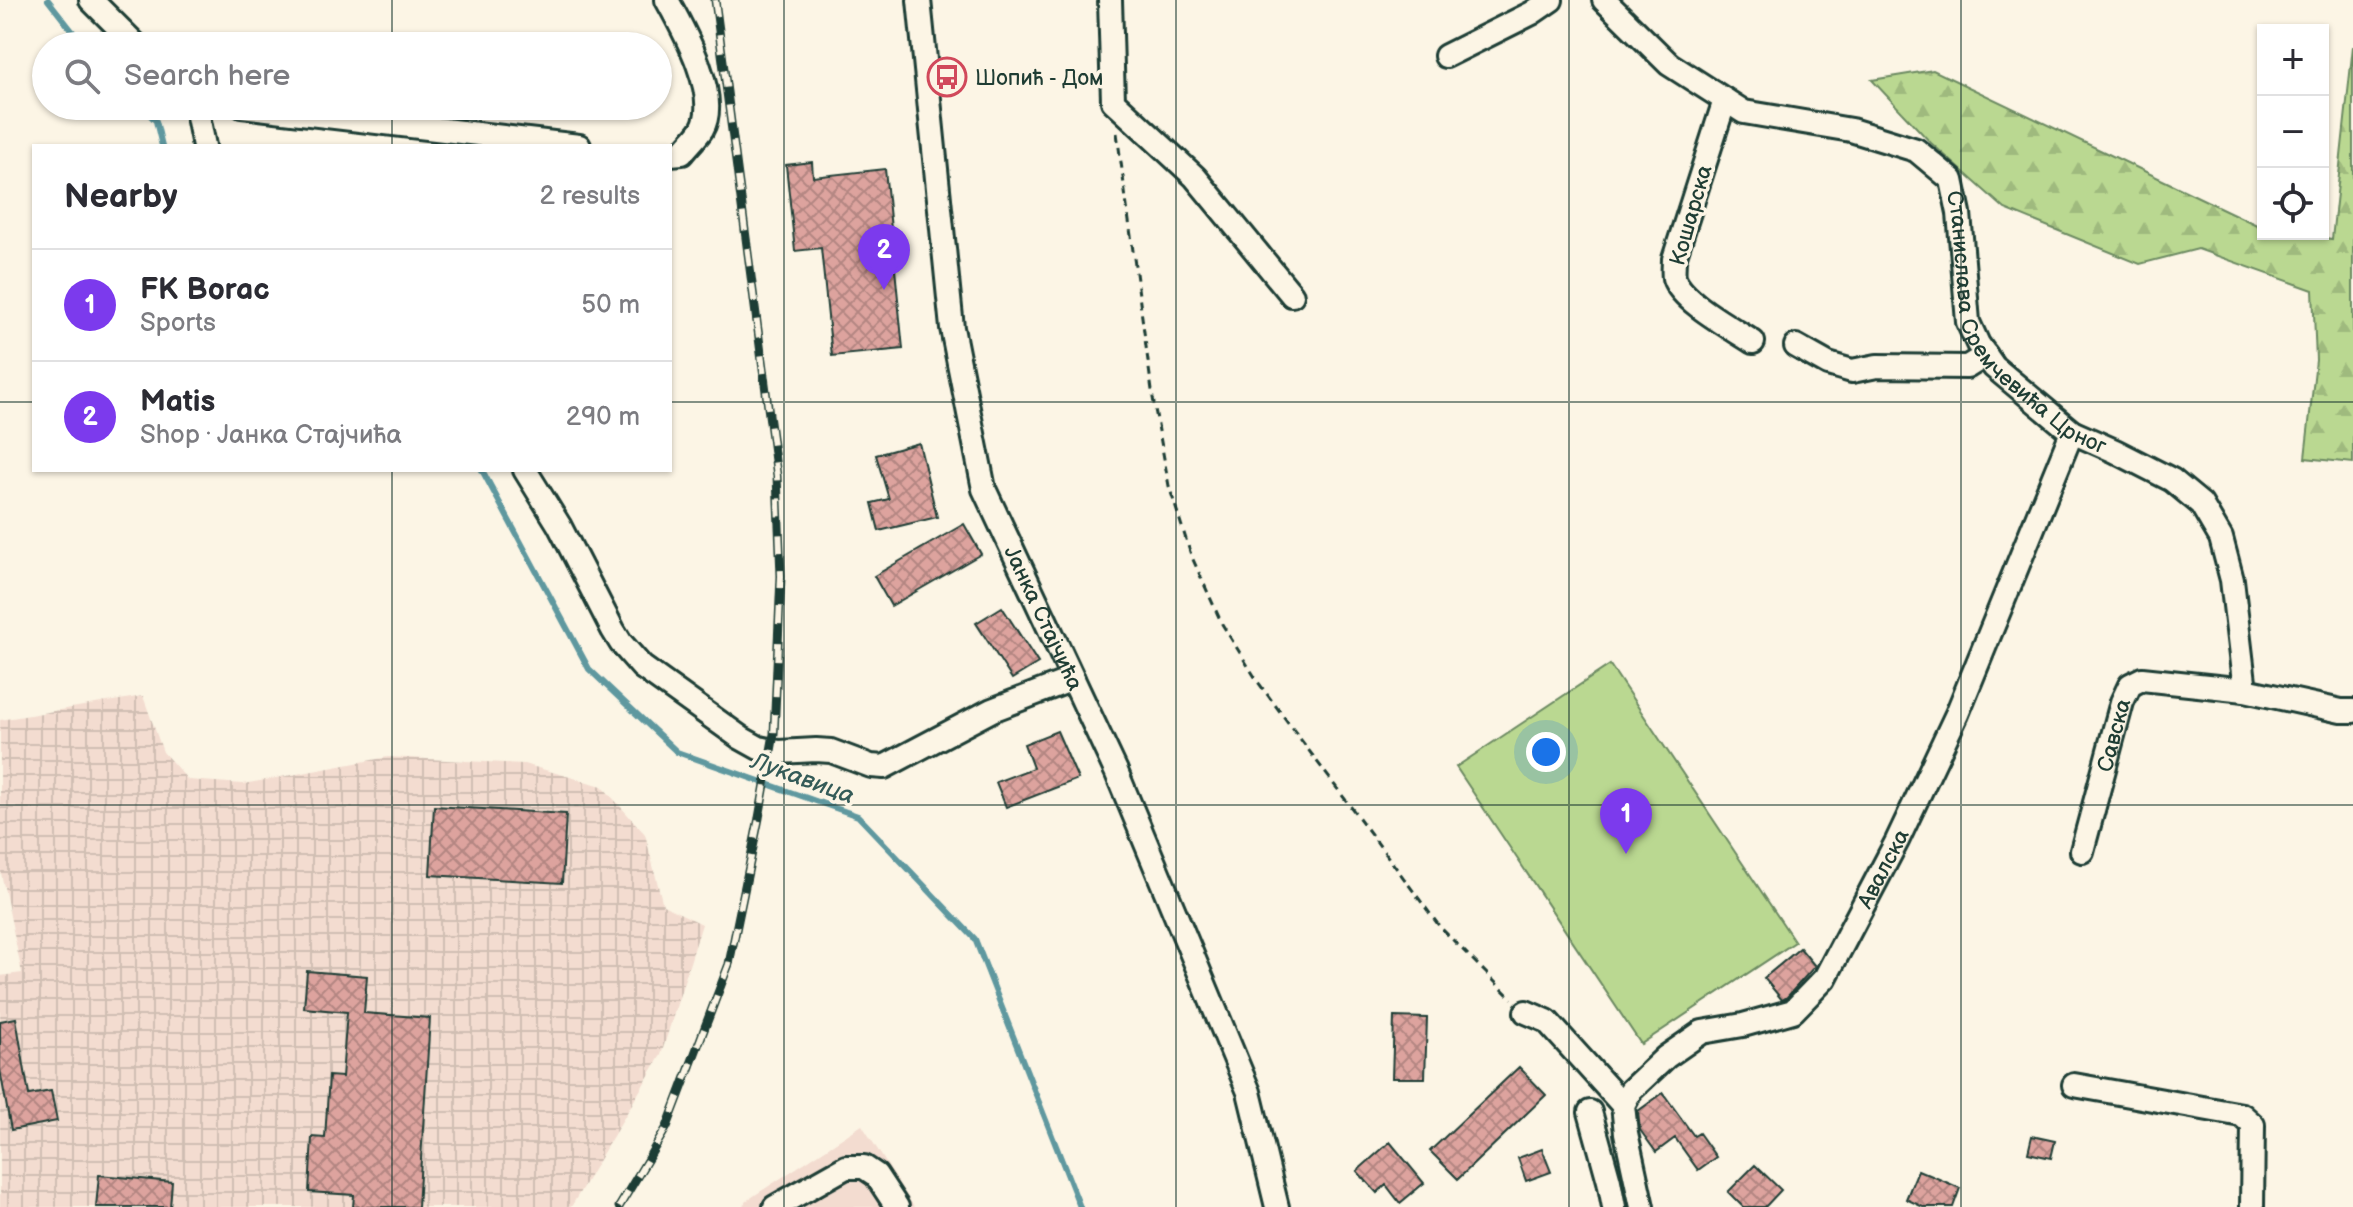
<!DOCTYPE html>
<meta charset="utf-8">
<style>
:root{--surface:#fff;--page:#f2f2f3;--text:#2b2b33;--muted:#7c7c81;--line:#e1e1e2;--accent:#7c3aed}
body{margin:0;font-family:"Balsamiq Sans",sans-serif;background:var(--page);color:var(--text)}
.controls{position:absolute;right:24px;top:24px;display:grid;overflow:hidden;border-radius:0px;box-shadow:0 2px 6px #0004}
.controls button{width:72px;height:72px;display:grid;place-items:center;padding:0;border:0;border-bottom:2px solid var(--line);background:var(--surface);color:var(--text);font:40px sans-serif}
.you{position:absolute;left:1546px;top:752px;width:28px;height:28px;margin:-20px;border:6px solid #fff;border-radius:50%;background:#1a73e8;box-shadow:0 0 0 12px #1a73e833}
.badge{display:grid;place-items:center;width:52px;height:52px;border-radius:50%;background:var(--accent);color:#fff;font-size:26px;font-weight:700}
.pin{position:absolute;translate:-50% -66px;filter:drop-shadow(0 2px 4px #0008)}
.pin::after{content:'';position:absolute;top:42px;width:28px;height:24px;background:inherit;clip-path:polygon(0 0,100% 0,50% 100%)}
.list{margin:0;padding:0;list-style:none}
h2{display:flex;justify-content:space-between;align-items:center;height:104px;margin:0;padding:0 32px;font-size:34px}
h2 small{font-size:26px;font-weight:400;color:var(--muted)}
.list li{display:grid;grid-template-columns:52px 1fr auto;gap:24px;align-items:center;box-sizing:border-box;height:112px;padding:0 32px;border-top:2px solid var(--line)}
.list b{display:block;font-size:30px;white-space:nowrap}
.list p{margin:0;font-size:26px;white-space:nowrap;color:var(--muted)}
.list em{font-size:26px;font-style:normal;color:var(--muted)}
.icon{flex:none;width:44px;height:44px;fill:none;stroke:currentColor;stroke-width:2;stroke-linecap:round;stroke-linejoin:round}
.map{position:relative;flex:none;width:2353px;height:1207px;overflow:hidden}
.search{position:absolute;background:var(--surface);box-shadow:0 2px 6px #0004;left:32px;top:32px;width:640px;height:88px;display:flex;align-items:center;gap:20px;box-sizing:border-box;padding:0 28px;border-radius:44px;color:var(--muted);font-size:30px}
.panel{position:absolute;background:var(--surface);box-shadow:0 2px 6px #0004;left:32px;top:144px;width:640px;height:328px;border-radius:0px}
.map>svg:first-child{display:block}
.built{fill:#f3dcd0}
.industrial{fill:url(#industrial-grid)}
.green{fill:#bad891;stroke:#6c8a62;stroke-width:2}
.forest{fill:url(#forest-firs);stroke:#6c8a62;stroke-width:2}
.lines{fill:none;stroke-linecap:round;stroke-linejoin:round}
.stream{stroke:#5e989f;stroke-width:6}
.building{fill:url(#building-cross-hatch);stroke:#1f3d34;stroke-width:2}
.minor-casing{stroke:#1f3d34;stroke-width:28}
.path{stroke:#1f3d34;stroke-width:3;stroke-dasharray:8 6;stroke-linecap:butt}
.minor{stroke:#fcf5e5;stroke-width:22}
.rail-casing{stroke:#1f3d34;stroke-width:9}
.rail{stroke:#fcf5e5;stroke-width:6;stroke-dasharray:18;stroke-linecap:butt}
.grid{fill:none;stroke:#1f3d34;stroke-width:2;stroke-opacity:0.55}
.labels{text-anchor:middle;stroke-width:7;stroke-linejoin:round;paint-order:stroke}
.poi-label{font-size:22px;fill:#1f3d34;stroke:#fcf5e5;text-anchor:start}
.street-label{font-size:22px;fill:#1f3d34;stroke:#fcf5e5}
.water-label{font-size:24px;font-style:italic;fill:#345b58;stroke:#fcf5e5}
</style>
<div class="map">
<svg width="2353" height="1207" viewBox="0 0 2353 1207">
<defs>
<pattern id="industrial-grid" width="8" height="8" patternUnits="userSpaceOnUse" patternTransform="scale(2)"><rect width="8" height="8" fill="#f3dcd0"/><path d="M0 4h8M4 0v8" fill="none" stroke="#d0beb3"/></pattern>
<pattern id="forest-firs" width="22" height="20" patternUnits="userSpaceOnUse" patternTransform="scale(2)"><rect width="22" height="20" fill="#bad891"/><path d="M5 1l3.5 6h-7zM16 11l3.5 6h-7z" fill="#9fba7e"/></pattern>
<pattern id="building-cross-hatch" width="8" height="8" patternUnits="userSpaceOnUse" patternTransform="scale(2)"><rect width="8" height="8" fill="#dda39e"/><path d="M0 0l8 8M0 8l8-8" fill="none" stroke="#b38682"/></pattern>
</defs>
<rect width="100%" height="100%" fill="#fcf5e5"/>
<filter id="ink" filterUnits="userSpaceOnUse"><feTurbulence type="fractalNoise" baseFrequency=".0125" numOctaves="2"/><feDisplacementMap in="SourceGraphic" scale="16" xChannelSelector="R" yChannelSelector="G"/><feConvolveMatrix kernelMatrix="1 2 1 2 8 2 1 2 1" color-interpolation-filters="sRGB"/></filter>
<g filter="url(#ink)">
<path class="built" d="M862,1125L914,1207H742L746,1201Z"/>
<path class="industrial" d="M143,696L163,752L188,780L243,784L388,757L524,764L602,786L645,834L663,905L702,924L661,1055L571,1207H0V976L22,973L0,868V720Z"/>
<path class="green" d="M1610,665L1795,942L1641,1044L1456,767Z"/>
<path class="forest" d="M2353,46V463L2305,458L2316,360L2313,290L2198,249L2140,264L2005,209L1931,143L1872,80L1933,70L2263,228V234H2297L2332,239Z"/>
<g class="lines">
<path class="stream" d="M48,0L84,46
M141,106L156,121L162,146
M482,470L589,669L677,752L858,816L975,939L1080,1207"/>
</g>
<path class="building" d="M812,162L813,177L885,169L903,349L832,356L821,248L795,251L786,165Z
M919,443L937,517L879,531L872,503L889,499L876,455Z
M964,524L981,554L891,606L874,576Z
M1002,607L1038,663L1012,679L976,623Z
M1057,731L1078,779L1006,807L996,782L1033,768L1024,744Z
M434,806L566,814L562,883L430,875Z
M1800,948L1815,966L1787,997L1782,1000L1764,978Z
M307,971L367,976L364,1013L430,1018L418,1207H353L354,1195L309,1192L312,1137L325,1138L329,1076L342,1077L347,1012L304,1008Z
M1394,1017L1427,1018L1425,1078H1392Z
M16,1018L29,1095L51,1091L57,1121L11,1130L0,1070V1021Z
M1519,1067L1546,1095L1458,1179L1430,1151Z
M1663,1093L1694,1136L1699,1133L1716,1157L1698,1170L1675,1138L1656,1152L1640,1130L1638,1111Z
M2032,1136L2055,1141L2051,1158L2028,1153Z
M1390,1142L1424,1183L1400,1203L1386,1185L1377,1193L1357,1171Z
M1542,1149L1551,1172L1526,1181L1518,1158Z
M1755,1165L1781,1190L1765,1207H1743L1728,1192Z
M1918,1170L1960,1188L1953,1207H1923L1906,1199Z
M99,1175L172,1182L170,1207H96Z"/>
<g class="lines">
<defs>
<g id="minor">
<path d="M91,0L137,46"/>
<path d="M667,0C683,29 721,96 702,129C697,137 688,145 682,153L670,154"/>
<path id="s1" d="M919,0L952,328L984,489L1116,771L1249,1092L1277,1207"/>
<path d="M1110,0L1113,101L1195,177L1292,295"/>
<path id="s2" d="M1604,0L1669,64L1744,112L1851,130L1916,150L1952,180L1959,213L1968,322L1978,344L1994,367L2072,432L2115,451L2172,480L2201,504L2221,538L2232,580L2245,690L2341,711H2353"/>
<path d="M1446,56L1532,13L1551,0"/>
<path d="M1725,100L1674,259C1674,265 1673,272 1674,278C1682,302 1732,328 1753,342"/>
<path d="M196,106L204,146"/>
<path d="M242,106L579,146"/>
<path d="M1796,346L1828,364L1852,371L1877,366L1967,367L1986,355"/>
<path d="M525,470L559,525L613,630L621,643L642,667L741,738L759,748L779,752L816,750L831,751L871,766L884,767L992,710L1073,679"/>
<path id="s3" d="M2082,851L2122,702L2130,685L2142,679L2245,690"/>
<path d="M1526,1012L1547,1021L1623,1105"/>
<path d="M2074,1085L2242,1115L2253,1125L2252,1207"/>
<path d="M1590,1112L1609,1181L1614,1207"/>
<path d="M775,1207L846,1167H864L876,1175L897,1207"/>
<path id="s4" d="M1642,1207L1626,1133L1623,1105L1631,1090L1666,1057L1702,1032L1743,1025L1793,1011L1825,978L1897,841L1957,714L2072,432"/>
</g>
</defs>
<use href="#minor" class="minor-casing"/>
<path class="path" d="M1117,133L1153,398L1169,486L1191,555L1222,624L1258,682L1440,927L1512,999"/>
<use href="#minor" class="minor"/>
<defs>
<path id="rail" d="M619,1207L667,1127L729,964L759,818L774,734L781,576L777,476L715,0"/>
</defs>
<use href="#rail" class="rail-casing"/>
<use href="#rail" class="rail"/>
</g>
</g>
<path class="grid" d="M392,0V46M784,0V1207M1176,0V1207M1569,0V1207M1961,0V1207M392,106V146M0,402H34M670,402H2353M392,470V1207M0,805H2353"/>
<defs>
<symbol id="bus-ring" viewBox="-11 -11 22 22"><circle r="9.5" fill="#fcf5e5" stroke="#d1495b" stroke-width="1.5"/><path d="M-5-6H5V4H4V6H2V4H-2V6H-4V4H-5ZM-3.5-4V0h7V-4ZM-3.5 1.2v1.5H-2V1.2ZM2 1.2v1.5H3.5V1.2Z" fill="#d1495b"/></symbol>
</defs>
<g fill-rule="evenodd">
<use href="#bus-ring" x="925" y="55" width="44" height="44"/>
</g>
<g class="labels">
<g class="poi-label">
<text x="975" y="85">Шопић - Дом</text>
</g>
<g class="street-label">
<text transform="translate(1690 215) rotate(-74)" y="8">Кошарска</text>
<text dy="8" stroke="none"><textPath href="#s2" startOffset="576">Станислава Сремчевића Црног</textPath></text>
<text dy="8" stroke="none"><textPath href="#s1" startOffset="636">Јанка Стајчића</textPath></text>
<text dy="8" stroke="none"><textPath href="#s3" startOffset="120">Савска</textPath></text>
<text dy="8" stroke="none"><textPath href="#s4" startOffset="476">Авалска</textPath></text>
</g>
<g class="water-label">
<text transform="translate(803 778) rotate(20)" y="8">Лукавица</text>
</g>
</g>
</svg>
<div class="controls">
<button>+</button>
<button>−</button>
<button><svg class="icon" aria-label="locate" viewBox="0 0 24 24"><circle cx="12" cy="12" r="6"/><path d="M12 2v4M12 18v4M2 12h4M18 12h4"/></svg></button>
</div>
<div class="you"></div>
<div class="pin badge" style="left:1626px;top:854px">1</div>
<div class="pin badge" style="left:884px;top:290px">2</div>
<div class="search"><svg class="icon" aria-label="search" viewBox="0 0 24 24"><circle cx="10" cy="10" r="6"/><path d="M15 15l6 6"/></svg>Search here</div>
<section class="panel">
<h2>Nearby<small>2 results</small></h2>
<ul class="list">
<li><span class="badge">1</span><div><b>FK Borac</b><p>Sports</p></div><em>50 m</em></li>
<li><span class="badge">2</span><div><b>Matis</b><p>Shop · Јанка Стајчића</p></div><em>290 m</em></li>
</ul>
</section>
</div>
